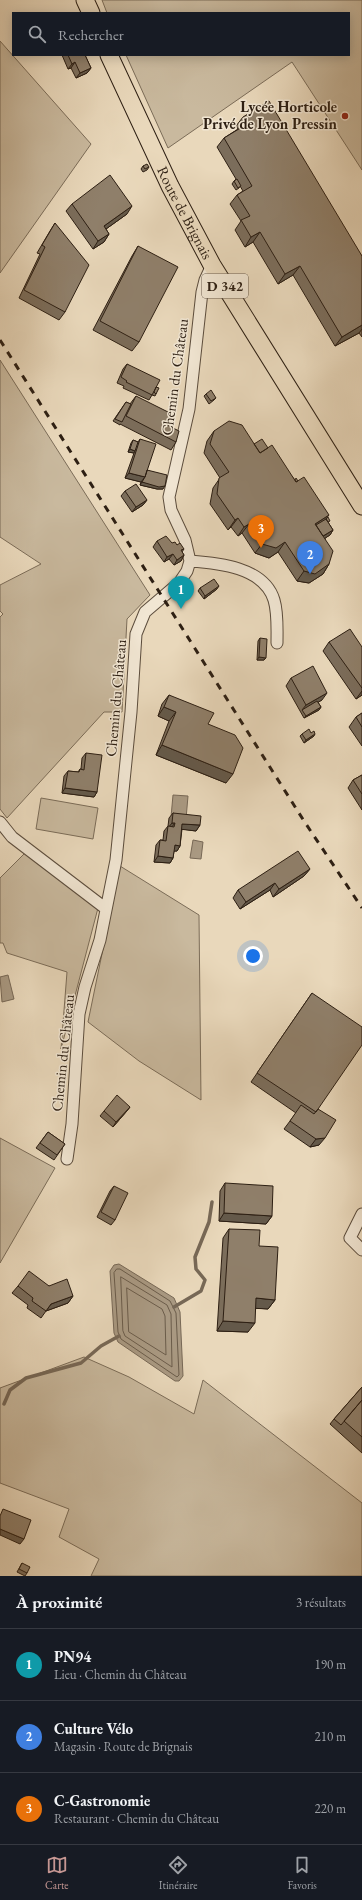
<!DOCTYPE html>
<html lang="fr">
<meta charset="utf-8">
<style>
:root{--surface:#171b24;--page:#242831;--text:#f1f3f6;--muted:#9ea1a6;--line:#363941;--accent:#c59692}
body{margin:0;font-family:"EB Garamond",serif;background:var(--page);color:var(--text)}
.you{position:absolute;left:253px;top:956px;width:14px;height:14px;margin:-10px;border:3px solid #fff;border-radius:50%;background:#1a73e8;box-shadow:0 0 0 6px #1a73e833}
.badge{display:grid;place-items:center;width:26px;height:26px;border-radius:50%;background:var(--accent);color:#fff;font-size:13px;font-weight:700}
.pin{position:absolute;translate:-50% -33px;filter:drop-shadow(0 1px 2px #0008)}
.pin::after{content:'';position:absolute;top:21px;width:14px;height:12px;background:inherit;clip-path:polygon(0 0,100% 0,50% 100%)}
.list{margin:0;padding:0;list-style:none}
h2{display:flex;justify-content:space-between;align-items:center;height:52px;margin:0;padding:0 16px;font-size:17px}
h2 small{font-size:13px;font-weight:400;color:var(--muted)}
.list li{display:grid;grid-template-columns:26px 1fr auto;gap:12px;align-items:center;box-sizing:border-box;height:72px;padding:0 16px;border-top:1px solid var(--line)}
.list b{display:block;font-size:15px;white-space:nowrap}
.list p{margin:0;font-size:13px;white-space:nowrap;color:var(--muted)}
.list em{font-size:13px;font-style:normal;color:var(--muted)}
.icon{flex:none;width:22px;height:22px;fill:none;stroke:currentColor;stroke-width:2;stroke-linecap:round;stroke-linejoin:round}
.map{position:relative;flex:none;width:362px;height:1576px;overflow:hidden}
.search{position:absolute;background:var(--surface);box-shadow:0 2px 10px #0003;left:12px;right:12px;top:12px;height:44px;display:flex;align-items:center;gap:10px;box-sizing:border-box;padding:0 14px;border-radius:0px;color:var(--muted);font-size:15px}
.sheet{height:268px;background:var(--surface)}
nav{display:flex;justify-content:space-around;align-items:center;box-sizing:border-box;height:56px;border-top:1px solid var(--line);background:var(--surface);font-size:11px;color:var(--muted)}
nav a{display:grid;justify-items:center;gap:2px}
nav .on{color:var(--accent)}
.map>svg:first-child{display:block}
.green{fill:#c9b99e;stroke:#7b6c58}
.water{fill:#a99982;stroke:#776856}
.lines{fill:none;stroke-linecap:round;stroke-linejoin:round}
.shore{stroke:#6b5c4a;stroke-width:1}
.stream{stroke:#776856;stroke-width:3.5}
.minor-casing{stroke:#5c4d3d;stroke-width:13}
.primary-casing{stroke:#2d1f13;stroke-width:19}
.minor{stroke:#f1e6d3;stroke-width:11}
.primary{stroke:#e9d8bb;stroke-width:17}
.rail{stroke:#2d1f13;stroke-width:3;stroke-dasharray:7 7;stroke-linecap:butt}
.wall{fill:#7b6d5b;stroke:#2d1f13}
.shaded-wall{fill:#64594a;stroke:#2d1f13}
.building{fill:#8f7f6a;stroke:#2d1f13}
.poi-dot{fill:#8f2418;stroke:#f1e6d3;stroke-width:1.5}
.labels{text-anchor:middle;stroke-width:3;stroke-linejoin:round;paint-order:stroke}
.shield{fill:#f1e6d3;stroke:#685b4d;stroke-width:1}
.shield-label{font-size:14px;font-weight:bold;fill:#2d1f13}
.poi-label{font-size:15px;font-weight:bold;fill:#2d1f13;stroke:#f1e6d3;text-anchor:end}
.street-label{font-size:15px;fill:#2d1f13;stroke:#f1e6d3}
</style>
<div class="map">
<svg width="362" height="1576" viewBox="0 0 362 1576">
<rect width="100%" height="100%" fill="#e9d8bb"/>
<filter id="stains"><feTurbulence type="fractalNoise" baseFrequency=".005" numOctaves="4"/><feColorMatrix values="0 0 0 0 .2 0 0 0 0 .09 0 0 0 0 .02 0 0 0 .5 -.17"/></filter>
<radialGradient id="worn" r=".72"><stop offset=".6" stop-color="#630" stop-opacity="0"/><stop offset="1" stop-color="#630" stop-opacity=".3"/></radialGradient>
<path class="green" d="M102,0H362V170L292,62L168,148L126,55H349V13H107Z
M0,41L91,144L0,273Z
M0,360L150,595L127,619L122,712H104L7,818L0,809V617L3,614L0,611V585L41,564L0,537Z
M41,798L98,808L93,839L36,829Z
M26,852L98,908L61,1049L67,972L7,953L3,943H0V878Z
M120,866L199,915L201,1100L139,1061L88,1022Z
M0,1138L55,1168L0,1263Z
M84,1357L129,1377L194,1414L203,1380L362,1503V1576H91L99,1559L59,1537L69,1509L0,1483V1388Z"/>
<path class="water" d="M173,795L188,796L186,819L171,817Z
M193,840L203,842L201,859L190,858Z
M8,975L14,999L2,1002L0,977Z
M119,1264L174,1298L180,1312L183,1376L179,1381H175L118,1342L114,1333L110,1271L114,1265Z"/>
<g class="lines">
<path class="shore" d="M117,1269H120L170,1301L176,1313L179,1375L177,1377L121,1339L118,1332L114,1273Z
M121,1277L167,1305L171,1314L172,1367L125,1336L123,1331Z
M127,1288L162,1309L165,1316L166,1355L129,1332Z"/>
<path class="stream" d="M174,1307L201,1291L205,1280L196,1269L195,1257L209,1222L212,1202
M4,1404L10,1390L26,1378L81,1363L101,1346L119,1336"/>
<defs>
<path id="minor" d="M190,561C218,563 264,567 274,600C278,613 277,629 277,643
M0,822L12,837L105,908
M67,1159L72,1124L79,1014L85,987L100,940L116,860L131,712L136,634L145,612L179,583L187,571L190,561L185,540L171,510L169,497L189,409L202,292L205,280L212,265
M362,1214L350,1238L362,1250"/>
<g id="primary">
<path d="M85,0L91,13"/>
<path id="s1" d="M109,55L170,186L212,265L362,506"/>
</g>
</defs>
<use href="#minor" class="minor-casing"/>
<use href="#primary" class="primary-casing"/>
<use href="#minor" class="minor"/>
<use href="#primary" class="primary"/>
<path class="rail" d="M0,340L304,821L362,908"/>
</g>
<path class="wall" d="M62,55H85L91,68L87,73L76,78L71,68L68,69Z
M243,117L362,256V337L359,333L335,346L293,275L278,284L253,242L245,247L235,230L241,221L230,204L237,195L243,191L240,186L239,188L236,190L232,184L234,181L236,179L217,147L224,138L238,129L236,126Z
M143,166L149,167L147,170L143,172L141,169Z
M72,204L127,214L106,229L109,234L104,242L93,249L66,211Z
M55,223L65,312L59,320L19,298L40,254L37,253L50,231Z
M138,246L139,342L132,351L93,330L132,256Z
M127,364L156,387V394L155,396L152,395L149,400L123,388L124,386L117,383L123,369Z
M206,394L216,398L214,400L209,404L204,396Z
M136,396L167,425L176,442L171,450L120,424V425L113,421L126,402L130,404Z
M214,431L268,448L295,480L326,519L333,530L330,535L325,538L329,564L323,574L309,583L297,581L278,552L269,558L255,553L242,533L238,536L231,527L228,530L210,504L213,488L220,478L204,453L207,441Z
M140,439L147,470L163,489H157L140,485L141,482L125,478L134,453L128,452L131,443L133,440L138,442Z
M125,491L147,500L143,505L132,512L121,496Z
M157,541L177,545L184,549L182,552L184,555L181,561L174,565L169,559L164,562L153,547Z
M200,588L217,589L204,599L198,591Z
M260,638L264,660H257L258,641Z
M329,642L362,647V695L356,699L323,651Z
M291,678L322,700L318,702L321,707L319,710L304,718L286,686Z
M169,695L208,724L226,783L156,755L169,721L158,716L162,704Z
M362,713V746L349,727L356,717Z
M302,734L314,736L304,743L300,736Z
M86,753L97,792L94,797L62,793L64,776L68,771L78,772L80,769H81L82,758Z
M362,775V810L348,788L353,780Z
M173,813L200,825L196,831L182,829L180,846L177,851H174L173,858L170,863L154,862L156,845L160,840H163L164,831L168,826L169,818Z
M310,869L304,876L273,897L270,890L240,909L233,898L238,890Z
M312,993L319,1145L310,1147L284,1129L296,1113L251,1082Z
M130,1107L126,1112L113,1127L100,1116L104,1111Z
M48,1132L65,1144L54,1160L36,1148Z
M225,1183L272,1216L266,1224L219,1221L220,1191Z
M114,1186L115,1220L111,1225L97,1217L110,1191Z
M229,1229L259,1246L275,1300L268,1309L256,1308L248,1332L217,1331L223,1238Z
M18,1286H49L73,1296L68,1303L46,1311L41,1318L27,1308L28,1305L12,1293Z
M362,1387V1453L330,1424L334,1419Z
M22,1563L27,1573L25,1576L17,1572Z"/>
<path class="shaded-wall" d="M75,62L71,68L68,69L72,64Z
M91,68L87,73L76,78L80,73Z
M132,206L127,214L99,234L104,226Z
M260,232L253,242L245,247L251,237Z
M109,234L104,242L93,249L98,241Z
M300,266L293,275L278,284L285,274Z
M362,325V329L359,333L335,346L342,337Z
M130,449L135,451L134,453L128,452Z
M129,473L145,477L141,482L125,478Z
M142,482L165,486L163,489H157L140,485Z
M147,500L143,505L132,512L136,507Z
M329,515L322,524L314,530L315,524Z
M238,518L231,527L228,530L235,520Z
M249,524L242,533L238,536L244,527Z
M333,530L330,535L316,544L319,539Z
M285,542L278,552L269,558L255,553L262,544Z
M173,554L169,559L164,562L167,557Z
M184,555L181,561L174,565L177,560Z
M329,564L323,574L309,583L297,581L304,571Z
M219,586L217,589L204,599L205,596Z
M259,657L266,658L264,660H257Z
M362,691V695L356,699Z
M327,693L322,700L303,711L302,710L306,705Z
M164,707L176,712L169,721L158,716Z
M321,707L319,710L304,718L306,716Z
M315,734L314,736L304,743L306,740Z
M162,745L233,774L226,783L156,755Z
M65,788L97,792L94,797L62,793Z
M172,823H175L171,828H168Z
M182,824L200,825L196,831L179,829Z
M175,845L180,846L177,851H171Z
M158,856L173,858L170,863L154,862Z
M310,869L304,876L273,897L279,889Z
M275,883L270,890L240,909L246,902Z
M130,1107L126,1112L113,1127L116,1122Z
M325,1138L319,1145L310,1147L316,1139Z
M224,1213L272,1216L266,1224L219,1221Z
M73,1296L68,1303L46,1311L51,1304Z
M256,1298L275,1300L268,1309L250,1308Z
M223,1321L255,1323L248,1332L217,1331Z
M0,1529L24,1539L20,1544L0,1535Z"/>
<path class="building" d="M68,55H85L91,68L80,73L75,62L72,64Z
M269,101L362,256V325L342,337L300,266L285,274L260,232L251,237L241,220L250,216L237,195L252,186L224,138L247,124L243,117Z
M147,164L149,167L145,169L143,166Z
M110,175L132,206L104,226L109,234L98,241L72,204Z
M237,179L241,186L238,188L234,181Z
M55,223L89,265L65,312L24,290L45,247L42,245Z
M138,246L178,267L139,342L100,321Z
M127,364L160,380L152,395L126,382L127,381L121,377Z
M156,387L159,388L156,394L154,392Z
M211,390L216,398L211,401L206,394Z
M136,396L172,414L167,425L179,431L176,442L126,416Z
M126,402L131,404L122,422L115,419Z
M229,421L242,425L260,453L272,445L296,482L304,477L329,515L315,524L333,551L329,564L315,574L304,571L285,542L276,548L262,544L249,524L244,527L238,518L235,520L217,494L219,478L229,472L210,444L214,431Z
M140,439L156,444L145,477L129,473Z
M262,439L268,448L260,453L254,444Z
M133,440L138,442L135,451L130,449Z
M147,470L167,475L165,486L159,487L142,482L145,477Z
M296,478L298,481L296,482L295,480Z
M136,484L147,500L136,507L125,491Z
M328,517L330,521L328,522L326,519Z
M326,519L333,530L323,536L316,525Z
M166,536L172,543L175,542L177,545L180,543L184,549L181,550L184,555L177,560L173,554L167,557L157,541Z
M214,579L219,586L205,596L200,588Z
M350,629L362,647V688L329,642Z
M260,638L267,639L266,658L259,657Z
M313,666L327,693L306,705L291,678Z
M169,695L214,713L208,724L235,735L243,748L233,774L162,745L176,712L164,707Z
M317,701L321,707L306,716L302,710Z
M362,713V727L356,717Z
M309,729L311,733L314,731L315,734L306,740L302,734Z
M86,753L102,755L97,792L65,788L68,771L79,772L80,769L84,770Z
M362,775V794L353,780Z
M173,813L201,816L200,825L182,824L180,846L175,845L173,858L158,856L160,840L166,841L168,826L174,827L175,823H172Z
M298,851L310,869L279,889L275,883L246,902L238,890Z
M312,993L362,1027V1045L316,1112L257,1073Z
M117,1095L130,1107L116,1122L104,1111Z
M301,1105L314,1114L318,1109L336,1120L325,1138L316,1139L290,1121Z
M48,1132L65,1144L57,1155L40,1143Z
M225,1183L273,1186L272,1216L224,1213Z
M114,1186L128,1193L115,1220L101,1212Z
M229,1229L260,1230L259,1246L278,1247L275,1300L256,1298L255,1323L223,1321Z
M29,1271L49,1286L67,1279L73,1296L51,1304L46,1311L32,1301L33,1298L18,1286Z
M362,1387V1400L341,1425L334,1419Z
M362,1400V1437L344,1421Z
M3,1509L31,1520L24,1539L0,1529V1516Z
M22,1563L30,1567L27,1573L19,1569Z"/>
<circle class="poi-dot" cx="345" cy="116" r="4"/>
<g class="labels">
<rect class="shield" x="202" y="274" width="46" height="24" rx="3"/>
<g class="shield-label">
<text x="225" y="291">D 342</text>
</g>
<g class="poi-label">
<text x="337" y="112">Lycée Horticole<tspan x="337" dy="17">Privé de Lyon Pressin</tspan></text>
</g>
<g class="street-label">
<text dy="5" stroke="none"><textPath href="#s1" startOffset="175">Route de Brignais</textPath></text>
<text transform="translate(175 377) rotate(-82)" y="5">Chemin du Château</text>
<text transform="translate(116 698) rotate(-85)" y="5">Chemin du Château</text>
<text transform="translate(63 1053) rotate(-84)" y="5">Chemin du Château</text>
</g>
</g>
<rect width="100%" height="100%" filter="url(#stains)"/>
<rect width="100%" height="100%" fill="url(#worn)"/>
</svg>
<div class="you"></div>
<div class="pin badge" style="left:181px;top:609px;background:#0f9aa8">1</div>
<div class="pin badge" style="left:310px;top:574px;background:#3f7fe0">2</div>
<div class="pin badge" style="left:261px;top:548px;background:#e8710a">3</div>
<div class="search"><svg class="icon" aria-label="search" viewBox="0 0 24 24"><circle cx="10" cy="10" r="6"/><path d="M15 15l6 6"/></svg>Rechercher</div>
</div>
<section class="sheet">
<h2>À proximité<small>3 résultats</small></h2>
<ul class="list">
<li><span class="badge" style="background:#0f9aa8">1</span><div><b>PN94</b><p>Lieu · Chemin du Château</p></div><em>190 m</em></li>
<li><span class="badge" style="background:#3f7fe0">2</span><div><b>Culture Vélo</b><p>Magasin · Route de Brignais</p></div><em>210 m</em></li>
<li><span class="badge" style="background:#e8710a">3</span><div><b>C-Gastronomie</b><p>Restaurant · Chemin du Château</p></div><em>220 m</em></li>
</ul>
</section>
<nav>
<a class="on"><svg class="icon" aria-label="map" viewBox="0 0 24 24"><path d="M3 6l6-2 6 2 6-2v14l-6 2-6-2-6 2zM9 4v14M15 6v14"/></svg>Carte</a>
<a><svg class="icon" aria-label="directions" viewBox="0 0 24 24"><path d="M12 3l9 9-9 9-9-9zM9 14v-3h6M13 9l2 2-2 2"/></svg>Itinéraire</a>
<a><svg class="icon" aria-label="saved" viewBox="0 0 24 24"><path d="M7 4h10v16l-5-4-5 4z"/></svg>Favoris</a>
</nav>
